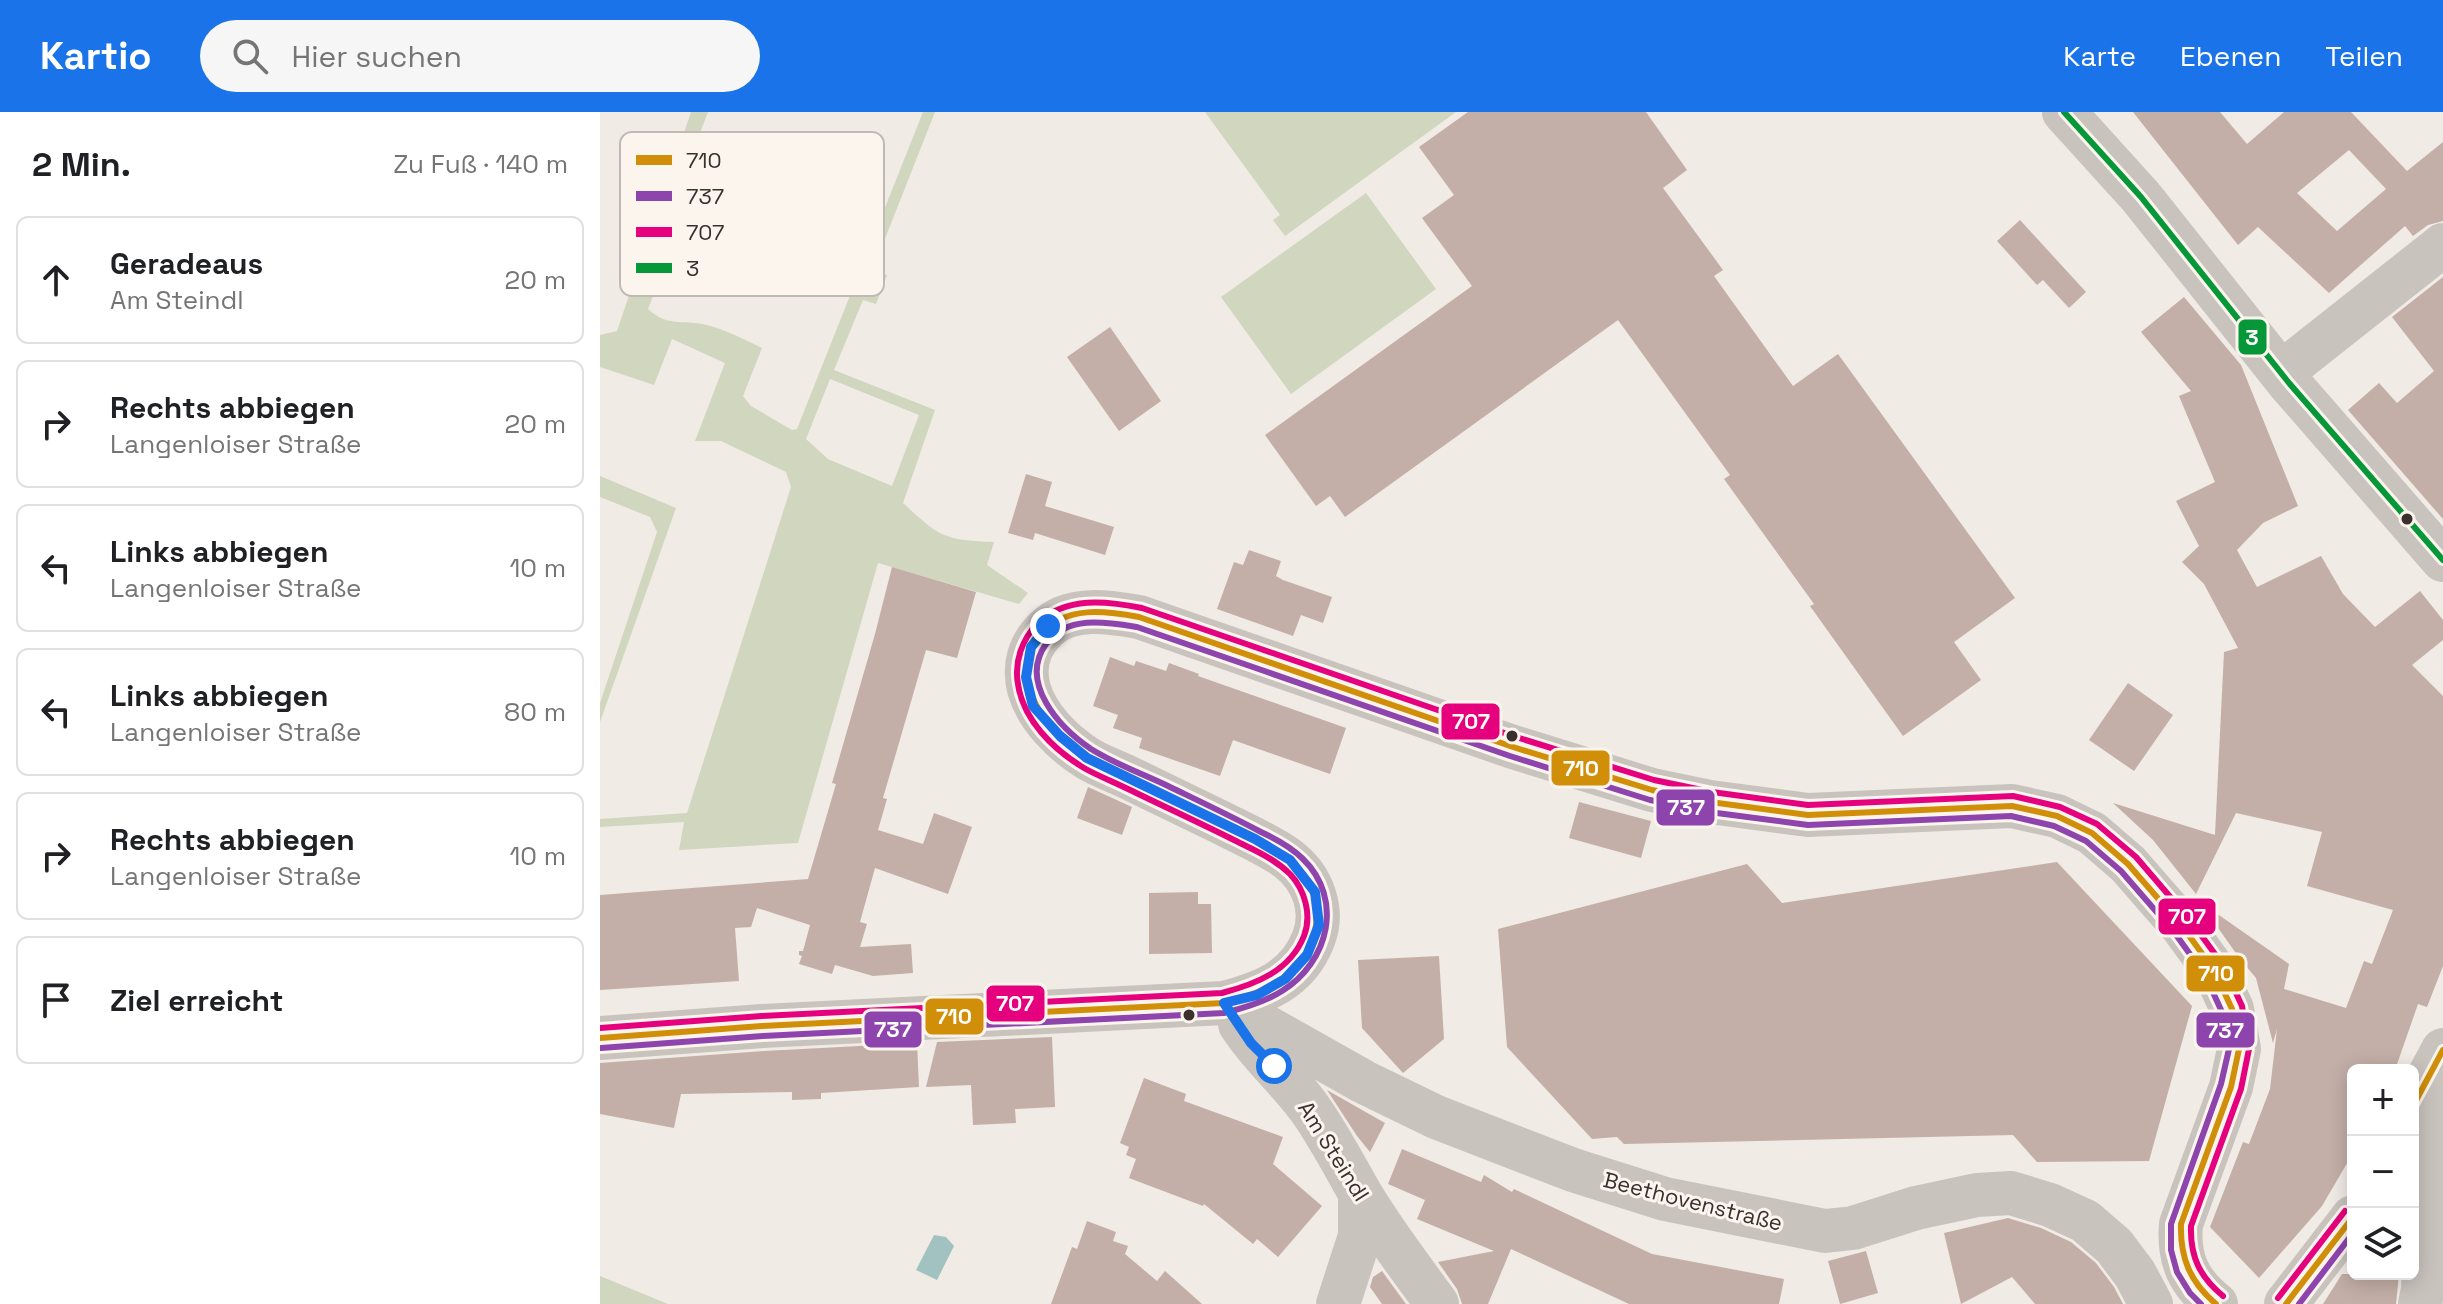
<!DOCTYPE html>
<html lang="de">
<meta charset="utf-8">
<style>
:root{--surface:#fff;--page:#f6f6f6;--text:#202124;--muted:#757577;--line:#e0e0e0;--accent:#1a73e8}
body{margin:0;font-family:"Space Grotesk",sans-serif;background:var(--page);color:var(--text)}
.controls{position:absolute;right:24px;bottom:24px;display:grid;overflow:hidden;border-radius:12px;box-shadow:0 4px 20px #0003}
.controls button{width:72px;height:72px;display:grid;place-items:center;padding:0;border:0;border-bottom:2px solid var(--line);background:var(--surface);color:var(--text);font:40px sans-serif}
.stop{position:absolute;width:24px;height:24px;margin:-18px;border:6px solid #1a73e8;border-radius:50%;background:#fff}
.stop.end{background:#1a73e8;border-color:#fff;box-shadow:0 2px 8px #0008}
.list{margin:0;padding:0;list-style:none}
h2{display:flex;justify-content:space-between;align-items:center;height:104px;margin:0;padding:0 32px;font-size:34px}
h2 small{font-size:26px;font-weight:400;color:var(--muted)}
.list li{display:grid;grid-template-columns:52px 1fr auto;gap:24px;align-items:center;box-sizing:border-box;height:128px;margin:0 16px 16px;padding:0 16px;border:2px solid var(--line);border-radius:12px}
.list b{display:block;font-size:30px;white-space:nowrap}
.list p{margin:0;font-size:26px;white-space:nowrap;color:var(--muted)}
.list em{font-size:26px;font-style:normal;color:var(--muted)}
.icon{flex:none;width:44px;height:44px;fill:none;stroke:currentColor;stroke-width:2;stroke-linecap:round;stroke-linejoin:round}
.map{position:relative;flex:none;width:1843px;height:1192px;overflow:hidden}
header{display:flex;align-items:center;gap:48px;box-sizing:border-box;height:112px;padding:0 40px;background:var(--accent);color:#fff}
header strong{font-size:38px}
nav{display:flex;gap:44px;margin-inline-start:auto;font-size:28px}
.search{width:560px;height:72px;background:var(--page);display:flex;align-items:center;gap:20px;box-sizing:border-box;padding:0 28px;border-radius:44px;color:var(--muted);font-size:30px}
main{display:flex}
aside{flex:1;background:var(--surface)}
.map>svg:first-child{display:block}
.green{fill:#d1d6bf;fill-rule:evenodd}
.water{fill:#a1c2c1}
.building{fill:#c3afa7;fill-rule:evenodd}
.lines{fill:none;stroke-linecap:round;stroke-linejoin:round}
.minor{stroke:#c9c3be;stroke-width:44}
.bus-1-casing{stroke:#fbf5ee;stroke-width:12}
.bus-2-casing{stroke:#fbf5ee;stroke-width:12}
.bus-3-casing{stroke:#fbf5ee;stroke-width:12}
.bus-4-casing{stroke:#fbf5ee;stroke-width:12}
.bus-1{stroke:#d18e09;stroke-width:6}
.bus-2{stroke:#8e44ad;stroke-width:6}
.bus-3{stroke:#e5007d;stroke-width:6}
.bus-4{stroke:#059738;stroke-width:6}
.route{stroke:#1a73e8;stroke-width:10}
.bus-dot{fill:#3b302b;stroke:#fbf5ee;stroke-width:3}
.labels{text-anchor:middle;stroke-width:6;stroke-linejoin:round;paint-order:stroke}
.street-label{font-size:22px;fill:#3b302b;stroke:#fbf5ee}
.key{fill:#fbf5ee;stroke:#c1bab4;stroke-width:2}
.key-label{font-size:22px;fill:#3b302b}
.line-badge{stroke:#fbf5ee;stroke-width:3}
.badge-label{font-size:22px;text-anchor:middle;font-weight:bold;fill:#fff}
</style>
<header>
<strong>Kartio</strong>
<div class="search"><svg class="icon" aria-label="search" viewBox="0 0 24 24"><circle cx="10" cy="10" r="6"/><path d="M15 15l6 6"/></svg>Hier suchen</div>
<nav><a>Karte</a><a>Ebenen</a><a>Teilen</a></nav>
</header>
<main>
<aside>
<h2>2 Min.<small>Zu Fuß · 140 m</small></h2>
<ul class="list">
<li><svg class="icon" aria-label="ahead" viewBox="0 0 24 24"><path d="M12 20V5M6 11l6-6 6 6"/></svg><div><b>Geradeaus</b><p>Am Steindl</p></div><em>20 m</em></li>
<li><svg class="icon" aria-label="right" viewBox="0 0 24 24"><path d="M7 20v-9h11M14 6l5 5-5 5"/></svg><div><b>Rechts abbiegen</b><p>Langenloiser Straße</p></div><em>20 m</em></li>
<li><svg class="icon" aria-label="left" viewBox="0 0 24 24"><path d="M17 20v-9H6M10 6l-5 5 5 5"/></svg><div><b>Links abbiegen</b><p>Langenloiser Straße</p></div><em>10 m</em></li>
<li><svg class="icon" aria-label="left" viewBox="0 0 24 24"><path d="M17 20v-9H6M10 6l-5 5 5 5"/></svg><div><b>Links abbiegen</b><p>Langenloiser Straße</p></div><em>80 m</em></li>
<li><svg class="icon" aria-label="right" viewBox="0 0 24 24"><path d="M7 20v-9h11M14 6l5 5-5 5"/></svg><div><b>Rechts abbiegen</b><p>Langenloiser Straße</p></div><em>10 m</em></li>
<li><svg class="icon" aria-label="arrive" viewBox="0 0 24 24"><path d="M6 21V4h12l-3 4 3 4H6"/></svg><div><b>Ziel erreicht</b></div></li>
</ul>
</aside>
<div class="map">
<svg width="1843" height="1192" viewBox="0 0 1843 1192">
<rect width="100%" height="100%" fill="#f0ebe5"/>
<path class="green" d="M91,0H108L51,148L64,155L48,197C66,214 79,208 102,212C123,216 143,227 162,236L143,284L151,294L192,318L197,317L323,0H335L273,157L287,163L276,192L263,188L234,258L335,298L303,391C340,425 343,428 394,430L387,453L428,481L419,492L278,451L198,731L79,738L84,710L0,715V707L87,701L191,375L186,360L121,329H95L125,251L72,227L54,273L0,255V223L17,219ZM230,267L319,303L292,374L228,347L206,327Z
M605,0H856L685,124L673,108L680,103Z
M766,81L836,177L691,282L621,185Z
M0,364L76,396L0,610V591L57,420L50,405L0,385Z
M0,1164L68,1192H0Z"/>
<path class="water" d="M334,1123L346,1125L354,1134L337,1168L316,1158Z"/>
<path class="building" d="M868,0H1046L1087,58L1063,76L1123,158L1114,164L1193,274L1238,242L1415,486L1354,530L1381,568L1303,624L1210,494L1214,492L1124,367L1130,363L1018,208L745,405L730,384L716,394L665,323L872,174L822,106L854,83L819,35Z
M1533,0H1620L1647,32L1684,0H1751L1807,59L1843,30V109L1828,113L1813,124L1805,114L1729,181L1658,115L1638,133ZM1749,38L1786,77L1737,119L1697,81Z
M1420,108L1486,180L1469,196L1443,168L1437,173L1397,129Z
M1843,165V407L1748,298L1779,271L1797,291L1834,259L1792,205Z
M1584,185L1641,253L1698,394L1663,411L1637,438L1657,475L1721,444L1743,482L1775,515L1820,479L1843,508V528L1812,553L1843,584V854L1827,895L1818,892L1795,958H1753V1041L1722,1094L1659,1166L1610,1115L1643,1030L1649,1032L1670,977L1677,917L1673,931L1656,866L1640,847L1604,796L1606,794L1689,852L1684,877L1746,896L1764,849L1772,852L1793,798L1707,774L1722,720L1636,701L1596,782L1553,728L1513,691L1615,723L1624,540L1638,536L1604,472L1582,450L1599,434L1576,389L1615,370L1579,284L1591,279L1541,220Z
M510,215L561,289L519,319L467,245Z
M426,362L452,370L445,394L514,415L505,443L435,421L433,428L408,421Z
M649,438L681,449L676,464L683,468L732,485L723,511L701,503L693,524L617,497L634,450L643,453Z
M292,455L376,480L357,546L326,538L283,686L287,687L278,718L323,732L334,701L372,715L348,782L275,756L260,810L267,812L260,835L311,832L313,861L273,864L235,853L232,862L199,852L202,844L199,843V839H203L210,813L157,796L151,815L135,816L139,869L0,878V783L208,767L236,672L232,671L275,522Z
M510,545L534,554L536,549L566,559L569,551L599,562L598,564L746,616L730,662L633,628L620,664L539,636L542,626L513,616L518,603L493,594Z
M1528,571L1573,603L1534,659L1489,628Z
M488,675L532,695L522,723L477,706Z
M979,690L1051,709L1041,746L969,726Z
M1457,750L1592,894L1549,1049L1437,1050L1413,1023L1024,1032L1017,1025L992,1027L907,935L898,817L1147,752L1182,791Z
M598,780V792H611L612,841L549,842V781Z
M839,844L844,927L803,961L762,916L758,848Z
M452,925L455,995L415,997L416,1011L373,1013L371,973L326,975L337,930Z
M317,931L319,975L221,981V987L192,988V980L81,982L74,1016L0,1002V951L164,939Z
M544,966L586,982L584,989L683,1025L673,1052L722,1094L678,1145L657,1127L653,1132L604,1092L603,1094L529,1066L536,1047L526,1043L529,1035L520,1031Z
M727,978L785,1011L770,1040L757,1024Z
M802,1037L881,1070L884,1063L912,1080L914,1077L1052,1142L1184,1167L1179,1192H1029L911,1137L888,1192H862L857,1177L838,1150L894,1139L817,1107L825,1088L788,1072Z
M1408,1106L1441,1116L1471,1130L1496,1151L1514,1175L1523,1192H1435L1412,1165L1361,1192L1344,1121Z
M487,1109L516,1120L513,1129L528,1134L525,1142L557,1169L565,1159L602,1192H451L472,1135L477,1137Z
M1266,1139L1278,1181L1240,1192L1228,1149Z
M782,1159L787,1166L806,1192H782L770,1175L773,1165Z
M1742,1162H1799L1796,1192H1723Z"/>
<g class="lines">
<path class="minor" d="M1464,0L1541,85L1689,271L1843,448
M1681,261L1843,133
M624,891L764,970L836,1005L973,1058L1065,1087L1225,1119L1253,1116L1316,1096L1377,1083L1411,1081L1450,1093L1485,1109L1514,1134L1535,1162L1551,1192
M640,912C659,943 689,967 710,997C729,1024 744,1053 760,1081C783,1120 811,1156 837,1192
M0,926L162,914L624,891C663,881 697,868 713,828C725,799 713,766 688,747C669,733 645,723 624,712C591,696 558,680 525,664C512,658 498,653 487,646C462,630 437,605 429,577C423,555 429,533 446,517C470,493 510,500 539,505L913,635L1052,678L1110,690L1208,703L1412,694L1457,704L1492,721L1528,752L1582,814L1614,858L1632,897L1639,937L1631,975L1581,1112C1578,1147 1588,1170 1616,1192
M1813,994L1843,938
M738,1192L760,1124V1081
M1686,1192L1753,1105
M1820,1192L1823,1177L1830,1016L1843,988"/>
<defs>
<path id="bus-1" d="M0,926L162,914L624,891C642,886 660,881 676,871C717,847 732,793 698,756C686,744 671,736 657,728C626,713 594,697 563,682C539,671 513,661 490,648C450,624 403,568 441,522C466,493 506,499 539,505L913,635L1052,678L1110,690L1208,703L1412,694L1457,704L1492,721L1528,752L1582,814L1614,858L1632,897L1639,937L1631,975L1581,1112C1580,1146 1590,1170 1616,1192
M1813,994L1843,938
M1686,1192L1753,1105"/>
<path id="bus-2" d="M1,936L163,924L624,901C644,896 665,890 682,879C729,850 744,787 703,747C691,735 676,727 661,720C631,704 599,689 568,674C543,662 515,652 491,637C460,616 418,571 446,532C467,503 506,510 537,515L910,644L1050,688L1109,700L1208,713L1411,704L1454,714L1486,729L1521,759L1574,820L1605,863L1622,900L1629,937L1621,972L1571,1112V1138L1577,1160L1590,1181L1601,1192
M1699,1192L1753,1121"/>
<path id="bus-3" d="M0,916L162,904L622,881C656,872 690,859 704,824C712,803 705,778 690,762C674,746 652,737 632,727C598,710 563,694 528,677C514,670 498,664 484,656C454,638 423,608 418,572C414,550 422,527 438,511C466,484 507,489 542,496L916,625L1054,668L1112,680L1208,693L1413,684L1460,695L1497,712L1536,745L1590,808L1623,853L1642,894L1649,937L1641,977L1591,1114C1590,1145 1600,1165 1623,1184
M1678,1186L1745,1099"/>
<path id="bus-4" d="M1464,0L1541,85L1689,271L1843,448"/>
</defs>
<use href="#bus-1" class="bus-1-casing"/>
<use href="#bus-2" class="bus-2-casing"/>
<use href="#bus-3" class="bus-3-casing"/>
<use href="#bus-4" class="bus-4-casing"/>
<use href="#bus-1" class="bus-1"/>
<use href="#bus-2" class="bus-2"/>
<use href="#bus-3" class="bus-3"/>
<use href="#bus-4" class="bus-4"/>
</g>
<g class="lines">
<path class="route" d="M448,514L431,535L426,565L433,594L460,624L487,646L655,727L690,748L715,780L719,813L707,843L685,867L657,883L624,891L651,931L674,954"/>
</g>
<g class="bus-dot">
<circle cx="1807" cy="407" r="7"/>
<circle cx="912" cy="624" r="7"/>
<circle cx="589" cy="903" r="7"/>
</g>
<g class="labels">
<g class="street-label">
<text transform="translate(734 1039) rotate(58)" y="8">Am Steindl</text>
<text transform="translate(1093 1089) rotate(14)" y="8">Beethovenstraße</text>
</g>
</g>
<rect x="20" y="20" width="264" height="164" rx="12" class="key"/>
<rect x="36" y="43" width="36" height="10" fill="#d18e09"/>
<rect x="36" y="79" width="36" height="10" fill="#8e44ad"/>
<rect x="36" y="115" width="36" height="10" fill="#e5007d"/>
<rect x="36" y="151" width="36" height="10" fill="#059738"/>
<g class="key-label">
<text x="86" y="56">710</text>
<text x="86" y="92">737</text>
<text x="86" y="128">707</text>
<text x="86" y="164">3</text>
</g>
<g class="line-badge">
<rect x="1637" y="206" width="31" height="38" rx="8" fill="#059738"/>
<rect x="840" y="590" width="61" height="39" rx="8" fill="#e5007d"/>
<rect x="950" y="637" width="61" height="38" rx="8" fill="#d18e09"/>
<rect x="1055" y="676" width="61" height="39" rx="8" fill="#8e44ad"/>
<rect x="1557" y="785" width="60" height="39" rx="8" fill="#e5007d"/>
<rect x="1585" y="842" width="61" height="39" rx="8" fill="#d18e09"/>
<rect x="385" y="872" width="61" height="39" rx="8" fill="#e5007d"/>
<rect x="324" y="885" width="61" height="39" rx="8" fill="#d18e09"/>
<rect x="263" y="898" width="60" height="39" rx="8" fill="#8e44ad"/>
<rect x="1595" y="899" width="61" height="38" rx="8" fill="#8e44ad"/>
</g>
<g class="badge-label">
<text x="1652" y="233">3</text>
<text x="871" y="617">707</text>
<text x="981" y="664">710</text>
<text x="1086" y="703">737</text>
<text x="1587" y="812">707</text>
<text x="1616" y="869">710</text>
<text x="415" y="899">707</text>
<text x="354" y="912">710</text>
<text x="293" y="925">737</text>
<text x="1625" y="926">737</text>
</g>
</svg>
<div class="controls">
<button>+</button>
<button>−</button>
<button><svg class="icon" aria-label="layers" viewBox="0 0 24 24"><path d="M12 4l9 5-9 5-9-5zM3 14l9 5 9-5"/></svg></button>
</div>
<div class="stop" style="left:674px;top:954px"></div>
<div class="stop end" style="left:448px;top:514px"></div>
</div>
</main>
